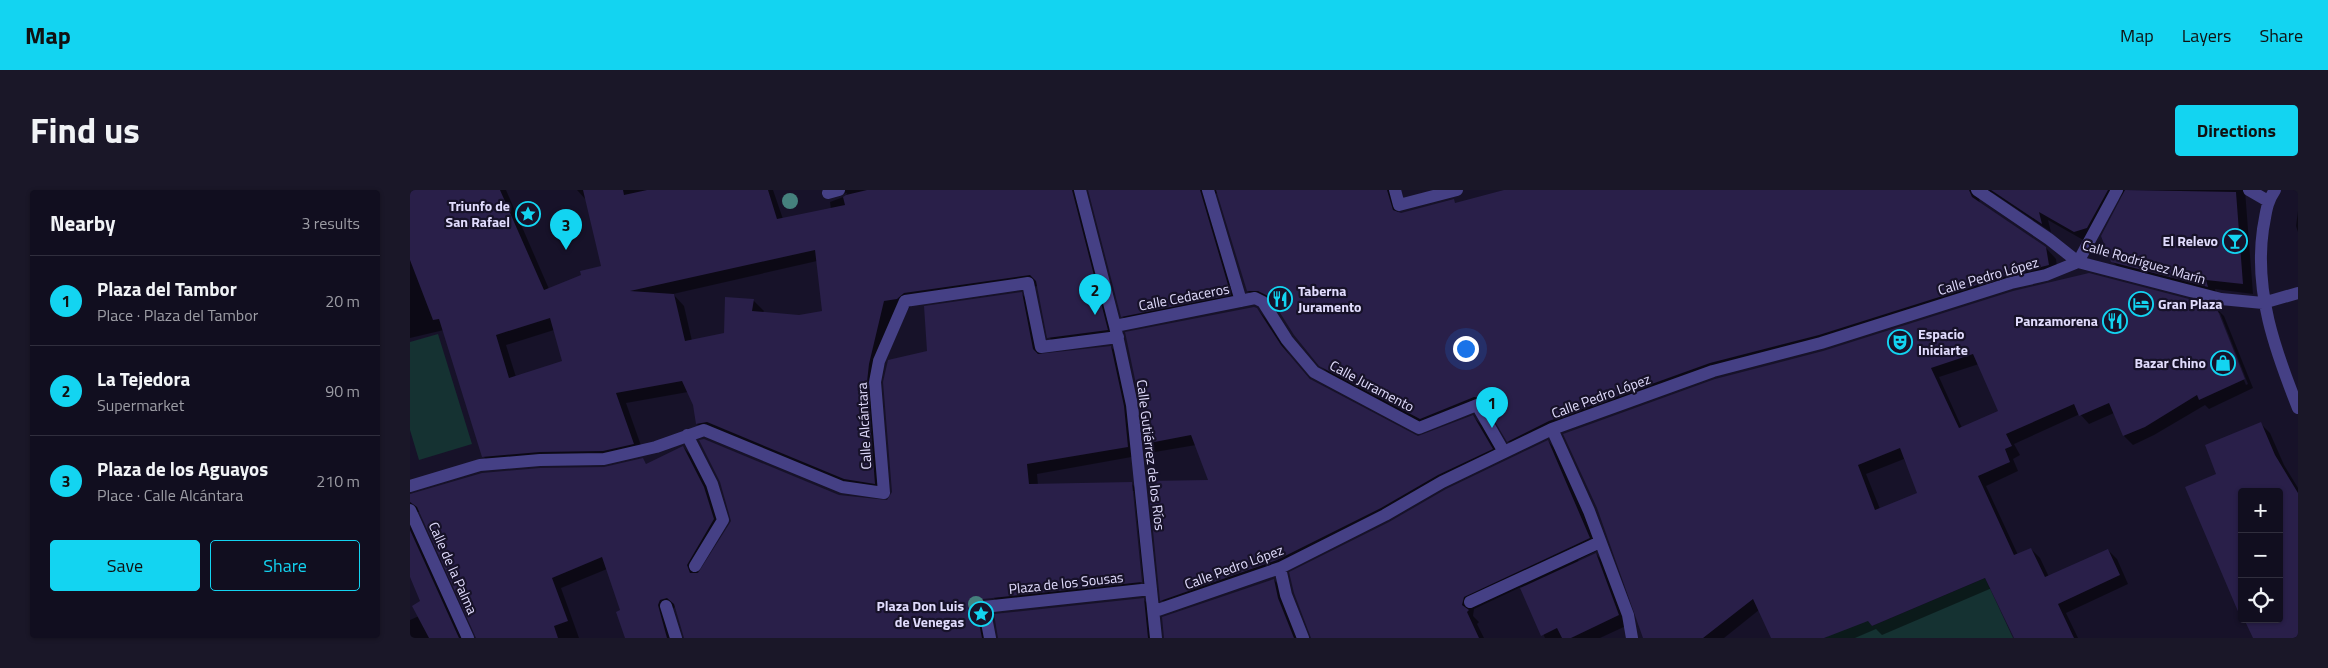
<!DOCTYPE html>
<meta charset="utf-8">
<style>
:root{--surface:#110e1f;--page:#1a1728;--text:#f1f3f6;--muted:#9c9ca4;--line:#302e3d;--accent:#13d4f1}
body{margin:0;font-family:"Titillium Web",sans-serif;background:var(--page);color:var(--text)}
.controls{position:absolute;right:15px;bottom:15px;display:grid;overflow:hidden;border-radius:5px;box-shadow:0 1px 4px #0004}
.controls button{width:45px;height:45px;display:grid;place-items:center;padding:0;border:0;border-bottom:1px solid var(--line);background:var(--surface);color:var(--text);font:25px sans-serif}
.you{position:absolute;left:1055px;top:158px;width:18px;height:18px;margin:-12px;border:4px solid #fff;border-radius:50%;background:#1a73e8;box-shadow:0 0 0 8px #1a73e833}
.badge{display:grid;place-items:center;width:32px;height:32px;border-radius:50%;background:var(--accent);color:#111;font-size:16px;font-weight:700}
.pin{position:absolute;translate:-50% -41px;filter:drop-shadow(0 1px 2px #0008)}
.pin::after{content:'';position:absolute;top:26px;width:18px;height:15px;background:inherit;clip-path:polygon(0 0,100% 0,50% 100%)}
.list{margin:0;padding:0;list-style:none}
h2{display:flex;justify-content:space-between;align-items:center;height:65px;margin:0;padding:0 20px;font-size:21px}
h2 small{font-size:16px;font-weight:400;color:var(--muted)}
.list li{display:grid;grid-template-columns:32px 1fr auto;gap:15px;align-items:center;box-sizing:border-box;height:90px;padding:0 20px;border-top:1px solid var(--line)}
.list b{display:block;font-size:19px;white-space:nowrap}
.list p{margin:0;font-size:16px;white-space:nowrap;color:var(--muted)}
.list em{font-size:16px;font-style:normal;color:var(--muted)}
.actions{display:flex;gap:10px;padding:15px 20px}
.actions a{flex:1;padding:11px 0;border:1px solid var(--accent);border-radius:5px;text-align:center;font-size:18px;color:var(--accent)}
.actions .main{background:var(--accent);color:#111}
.icon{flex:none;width:28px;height:28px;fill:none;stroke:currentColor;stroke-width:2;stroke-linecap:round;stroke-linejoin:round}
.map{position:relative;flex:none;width:1888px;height:448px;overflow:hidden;border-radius:5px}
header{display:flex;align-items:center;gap:30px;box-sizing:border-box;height:70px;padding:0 25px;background:var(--accent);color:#111}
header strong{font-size:24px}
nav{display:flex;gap:28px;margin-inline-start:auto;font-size:18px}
.intro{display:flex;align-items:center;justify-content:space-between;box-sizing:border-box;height:120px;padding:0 30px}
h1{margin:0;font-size:35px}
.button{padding:12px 22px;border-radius:5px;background:var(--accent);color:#111;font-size:18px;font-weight:700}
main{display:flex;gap:30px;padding:0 30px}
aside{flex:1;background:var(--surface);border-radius:5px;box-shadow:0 1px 4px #0004}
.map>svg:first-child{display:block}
.green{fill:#153232}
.shadow{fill:#0007;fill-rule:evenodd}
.building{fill:#291f49;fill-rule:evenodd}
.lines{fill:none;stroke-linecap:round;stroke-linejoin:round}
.minor{stroke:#454085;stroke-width:12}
.tree{fill:#45807d}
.labels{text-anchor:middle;stroke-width:4.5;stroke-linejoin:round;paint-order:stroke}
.poi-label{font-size:14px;font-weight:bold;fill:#e1dcfd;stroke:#171229;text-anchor:end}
.street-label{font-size:14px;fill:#e1dcfd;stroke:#171229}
</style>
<header>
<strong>Map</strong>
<nav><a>Map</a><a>Layers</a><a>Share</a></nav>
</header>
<div class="intro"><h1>Find us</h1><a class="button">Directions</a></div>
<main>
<aside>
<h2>Nearby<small>3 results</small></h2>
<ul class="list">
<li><span class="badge">1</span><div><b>Plaza del Tambor</b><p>Place · Plaza del Tambor</p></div><em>20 m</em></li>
<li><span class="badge">2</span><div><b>La Tejedora</b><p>Supermarket</p></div><em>90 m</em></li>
<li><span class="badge">3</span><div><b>Plaza de los Aguayos</b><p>Place · Calle Alcántara</p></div><em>210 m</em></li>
</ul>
<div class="actions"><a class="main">Save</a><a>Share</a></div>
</aside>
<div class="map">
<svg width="1888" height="448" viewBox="0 0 1888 448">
<rect width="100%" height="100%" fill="#171229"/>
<path class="green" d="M28,144L62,254L9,270L0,240V152Z
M1575,388L1603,448H1414L1457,427L1462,436Z"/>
<path class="shadow" d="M0,0H96L139,99L192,77L177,11L167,0H363L373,29L421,19L420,12L436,6L437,3L427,5L421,0H669L707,150L649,158L639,147L628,96L504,113L498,119L469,185L475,303L446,299L298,244L287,234L284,215L278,202L216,213L234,264L84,277L73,266L34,140L0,148ZM407,71L413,122L389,126L353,123L354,121L343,110L315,144L282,151L274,116L263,104ZM144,140L153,172L106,187L96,155Z
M687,0H981L990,28L1100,0H1716L1675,51L1638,30L1641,42L1583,3L1574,2L1569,10L1570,13L1636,58L1646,69L1648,85L1311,183L1150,241L1109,261L1098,251L1078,217L1021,239L921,186L910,175L865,113L859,110L848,111L838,101L809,3L803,4L830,115L722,136L712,126Z
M1718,0H1835L1843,104L1805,99L1807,107L1713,82L1702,71L1693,46Z
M1888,21V42L1886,36Z
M611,103L621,113L632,165L701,157L711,167L727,266L627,284L628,295L721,293L731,303L741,401L593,417L583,407L566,382L574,448H275L265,417L259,421L264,448H216L212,421L197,379L151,398L169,448H67L11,322H6L54,448H0V430L9,426L11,412L0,384V304L194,278L232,270L237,275L273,257L283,267L304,308L313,339L286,385L429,306L473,312L482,308L519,162ZM721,301H724L734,398H731Z
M1805,117L1814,126L1843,198L1799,219L1795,215L1744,245L1723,255L1714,246L1704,223L1679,234L1670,224L1604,254L1610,265L1603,269L1608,281L1576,296L1608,365L1621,359L1630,368L1639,387L1698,360L1707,369L1718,394L1656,423L1668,448H1605L1582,398L1472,445L1466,439L1445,448H1362L1349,420L1314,448H1235L1306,190ZM1807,123H1810L1838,194L1836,195ZM1569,174L1589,222L1552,238L1529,187ZM1494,269L1509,303L1470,319L1456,284Z
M847,119L856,129L880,166L902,191L1008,247L1063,227L1073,236L1091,268L1038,294L981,327L761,419L752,410L800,291L786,255L745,262L735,253Z
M1851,234L1860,243L1874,275L1888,298V448H1845L1869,429V302H1832L1831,425L1808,285Z
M1138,251L1149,263L1191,359L1168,370L1169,372L1186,364L1195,374L1218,435L1190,448H1135L1111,397L1064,419L1063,426L1069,432L1067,434L1074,448H902Z
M864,390L875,401L890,448H755Z
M733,409L745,421L747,448H596Z"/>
<path class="building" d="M0,0H90L134,100L171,85L170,81L191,76L173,0H213L214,5L237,0H358L367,29L435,15L433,7L436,5L457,0H662L698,140L637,148L626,91L620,85L494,103L487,109L474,111L459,174L457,192L465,294L434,289L297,232L286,234L283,215L272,191L206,203L224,254L193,261L130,262L72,267L29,129L23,130L0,70ZM405,60L412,121L389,125L342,121L344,109L315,107L314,143L275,151L264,104L220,101ZM140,128L152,171L99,188L86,145Z
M678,0H790L821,105L711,127Z
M806,0H977L983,20L991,23L1044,9L1045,13L1094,0H1559L1562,7L1636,57L1639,75L1599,85L1409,145L1300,173L1139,231L1097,252L1071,208L1064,207L1010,229L909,176L884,145L860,107L848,101H837Z
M1581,0H1698L1677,38L1664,42L1629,22L1632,34Z
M1715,0L1826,2L1833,94L1796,90L1798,97L1701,72L1691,46Z
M1679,83L1806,116L1835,189L1789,210L1787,205L1735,237L1713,246L1699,213L1669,226L1664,214L1596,244L1602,256L1595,259L1600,272L1568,286L1604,365L1621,358L1635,387L1698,359L1710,385L1648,414L1664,448H1604L1575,388L1462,436L1458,431L1414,448H1361L1343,409L1293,448H1233L1187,318L1153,244L1305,189L1413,161L1603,101ZM1563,164L1588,221L1549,238L1521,178ZM1490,258L1507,303L1465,320L1448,275Z
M612,102L623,159L628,164L701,156L714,216L718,257L617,274L619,294L722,292L732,392L573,409L567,414L566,418L572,448H274L264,414L257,408L250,410L248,415L257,448H215L206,422L210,420L192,367L142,388L158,431L144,436L148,448H66L7,317L0,312V304L72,283L130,278L194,277L233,268L236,274L273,256L294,297L304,329L277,375L280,383H288L321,331L310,292L289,250L294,249L429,305L477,310L482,302L473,192L478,170L517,161L514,116Z
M844,117L847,118L871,155L900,189L1008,246L1063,225L1083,259L1028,285L971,318L867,370L750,411L738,291L798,290L781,245L734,254L730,213L715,142Z
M1851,232L1865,265L1888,303V448H1843L1834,429H1869V302H1832V425L1830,426L1775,297L1806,284L1795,255Z
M1138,250L1180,348L1054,407L1052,415L1059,420L1057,422L1069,448H901L884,403L879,382L979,332L1036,299Z
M0,340L49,448H19L2,416L10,411L0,387Z
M1186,363L1209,425L1161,448H1152L1147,438L1131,446L1110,398Z
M864,389L868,408L884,448H754L752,427Z
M734,408L738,448H588L584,424Z"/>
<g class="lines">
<path class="minor" d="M670,0L705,136L722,215L746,448
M798,0L831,111
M985,0L989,15L1047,0
M1567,0L1639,49L1668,72L1811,109L1853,113L1888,103
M1839,0L1858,11
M1865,0C1856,13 1856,24 1853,39C1844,102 1865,160 1888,218
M418,3L429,0
M1668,72L1707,0
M705,136L845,108L853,112L877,150L904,182L1009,238L1067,215L1094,262
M1142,239L1179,321L1218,425L1222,448
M277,245L302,294L313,330L285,376
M0,296L70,275L130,270L194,269L246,257L294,240L432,297L474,303L465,192L469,171L495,111L618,93L631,157L708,147
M0,320L58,448
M870,378L876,405L893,448
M1060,412L1190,352
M256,416L266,448
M745,421L870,378L975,325L1032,292L1142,239L1303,181L1411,153L1601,93L1636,85L1668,72
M580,448L574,417L741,399"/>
</g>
<g class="tree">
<circle cx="380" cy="11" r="8"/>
<circle cx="566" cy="414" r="8"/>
</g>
<defs>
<symbol id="sight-ring" viewBox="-11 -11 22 22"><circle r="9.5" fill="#171229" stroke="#13d4f1" stroke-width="1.5"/><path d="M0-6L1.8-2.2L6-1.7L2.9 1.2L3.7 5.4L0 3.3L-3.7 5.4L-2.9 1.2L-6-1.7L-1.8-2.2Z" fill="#13d4f1"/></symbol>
<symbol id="bar-ring" viewBox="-11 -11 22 22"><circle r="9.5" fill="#171229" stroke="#13d4f1" stroke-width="1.5"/><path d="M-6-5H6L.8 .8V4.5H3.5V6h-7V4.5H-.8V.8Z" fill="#13d4f1"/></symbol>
<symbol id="restaurant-ring" viewBox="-11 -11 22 22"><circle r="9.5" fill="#171229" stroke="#13d4f1" stroke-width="1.5"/><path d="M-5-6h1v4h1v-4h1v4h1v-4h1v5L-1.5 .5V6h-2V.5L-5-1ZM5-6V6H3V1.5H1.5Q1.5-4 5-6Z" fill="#13d4f1"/></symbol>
<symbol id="hotel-ring" viewBox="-11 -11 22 22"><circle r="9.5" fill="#171229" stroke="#13d4f1" stroke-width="1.5"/><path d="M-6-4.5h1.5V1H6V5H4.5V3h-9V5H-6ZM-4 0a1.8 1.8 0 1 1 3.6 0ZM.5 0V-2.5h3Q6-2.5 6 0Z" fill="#13d4f1"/></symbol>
<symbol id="theatre-ring" viewBox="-11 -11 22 22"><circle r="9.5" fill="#171229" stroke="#13d4f1" stroke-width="1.5"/><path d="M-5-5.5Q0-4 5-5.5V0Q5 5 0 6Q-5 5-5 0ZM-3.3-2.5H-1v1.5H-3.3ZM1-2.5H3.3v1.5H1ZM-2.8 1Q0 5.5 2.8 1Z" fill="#13d4f1"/></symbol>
<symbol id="shop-ring" viewBox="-11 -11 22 22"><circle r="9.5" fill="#171229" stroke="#13d4f1" stroke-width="1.5"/><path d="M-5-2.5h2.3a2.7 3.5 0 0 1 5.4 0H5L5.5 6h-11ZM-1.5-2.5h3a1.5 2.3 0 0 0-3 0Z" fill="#13d4f1"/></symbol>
</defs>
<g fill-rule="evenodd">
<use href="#sight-ring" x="104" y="10" width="28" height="28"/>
<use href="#bar-ring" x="1811" y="37" width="28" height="28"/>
<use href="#restaurant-ring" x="856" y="95" width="28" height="28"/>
<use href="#hotel-ring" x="1717" y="100" width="28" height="28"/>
<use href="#restaurant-ring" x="1691" y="117" width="28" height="28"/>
<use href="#theatre-ring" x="1476" y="138" width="28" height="28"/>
<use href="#shop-ring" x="1799" y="159" width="28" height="28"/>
<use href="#sight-ring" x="557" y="410" width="28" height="28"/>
</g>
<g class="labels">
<g class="poi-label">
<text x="100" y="21">Triunfo de<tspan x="100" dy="16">San Rafael</tspan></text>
<text x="1808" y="56">El Relevo</text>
<text x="888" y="106" text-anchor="start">Taberna<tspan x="888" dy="16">Juramento</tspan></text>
<text x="1748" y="119" text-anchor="start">Gran Plaza</text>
<text x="1688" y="136">Panzamorena</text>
<text x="1508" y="149" text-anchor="start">Espacio<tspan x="1508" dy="16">Iniciarte</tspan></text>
<text x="1796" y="178">Bazar Chino</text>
<text x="554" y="421">Plaza Don Luis<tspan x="554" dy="16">de Venegas</tspan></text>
</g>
<g class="street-label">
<text transform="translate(1734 72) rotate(16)" y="5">Calle Rodríguez Marín</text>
<text transform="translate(1578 86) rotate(-16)" y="5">Calle Pedro López</text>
<text transform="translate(774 107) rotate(-11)" y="5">Calle Cedaceros</text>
<text transform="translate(962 196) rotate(28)" y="5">Calle Juramento</text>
<text transform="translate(1191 206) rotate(-20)" y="5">Calle Pedro López</text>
<text transform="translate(454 236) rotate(-93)" y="5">Calle Alcántara</text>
<text transform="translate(741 265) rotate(83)" y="5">Calle Gutiérrez de los Ríos</text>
<text transform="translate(824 377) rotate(-20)" y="5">Calle Pedro López</text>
<text transform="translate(43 378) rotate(66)" y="5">Calle de la Palma</text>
<text transform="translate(656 393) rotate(-6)" y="5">Plaza de los Sousas</text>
</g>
</g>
</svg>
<div class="controls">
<button>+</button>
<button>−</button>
<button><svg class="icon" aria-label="locate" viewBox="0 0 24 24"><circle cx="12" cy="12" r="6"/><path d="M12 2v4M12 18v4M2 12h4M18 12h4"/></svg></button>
</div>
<div class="you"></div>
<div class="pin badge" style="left:1082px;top:238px">1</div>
<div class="pin badge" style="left:685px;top:125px">2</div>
<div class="pin badge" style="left:156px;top:60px">3</div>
</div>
</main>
